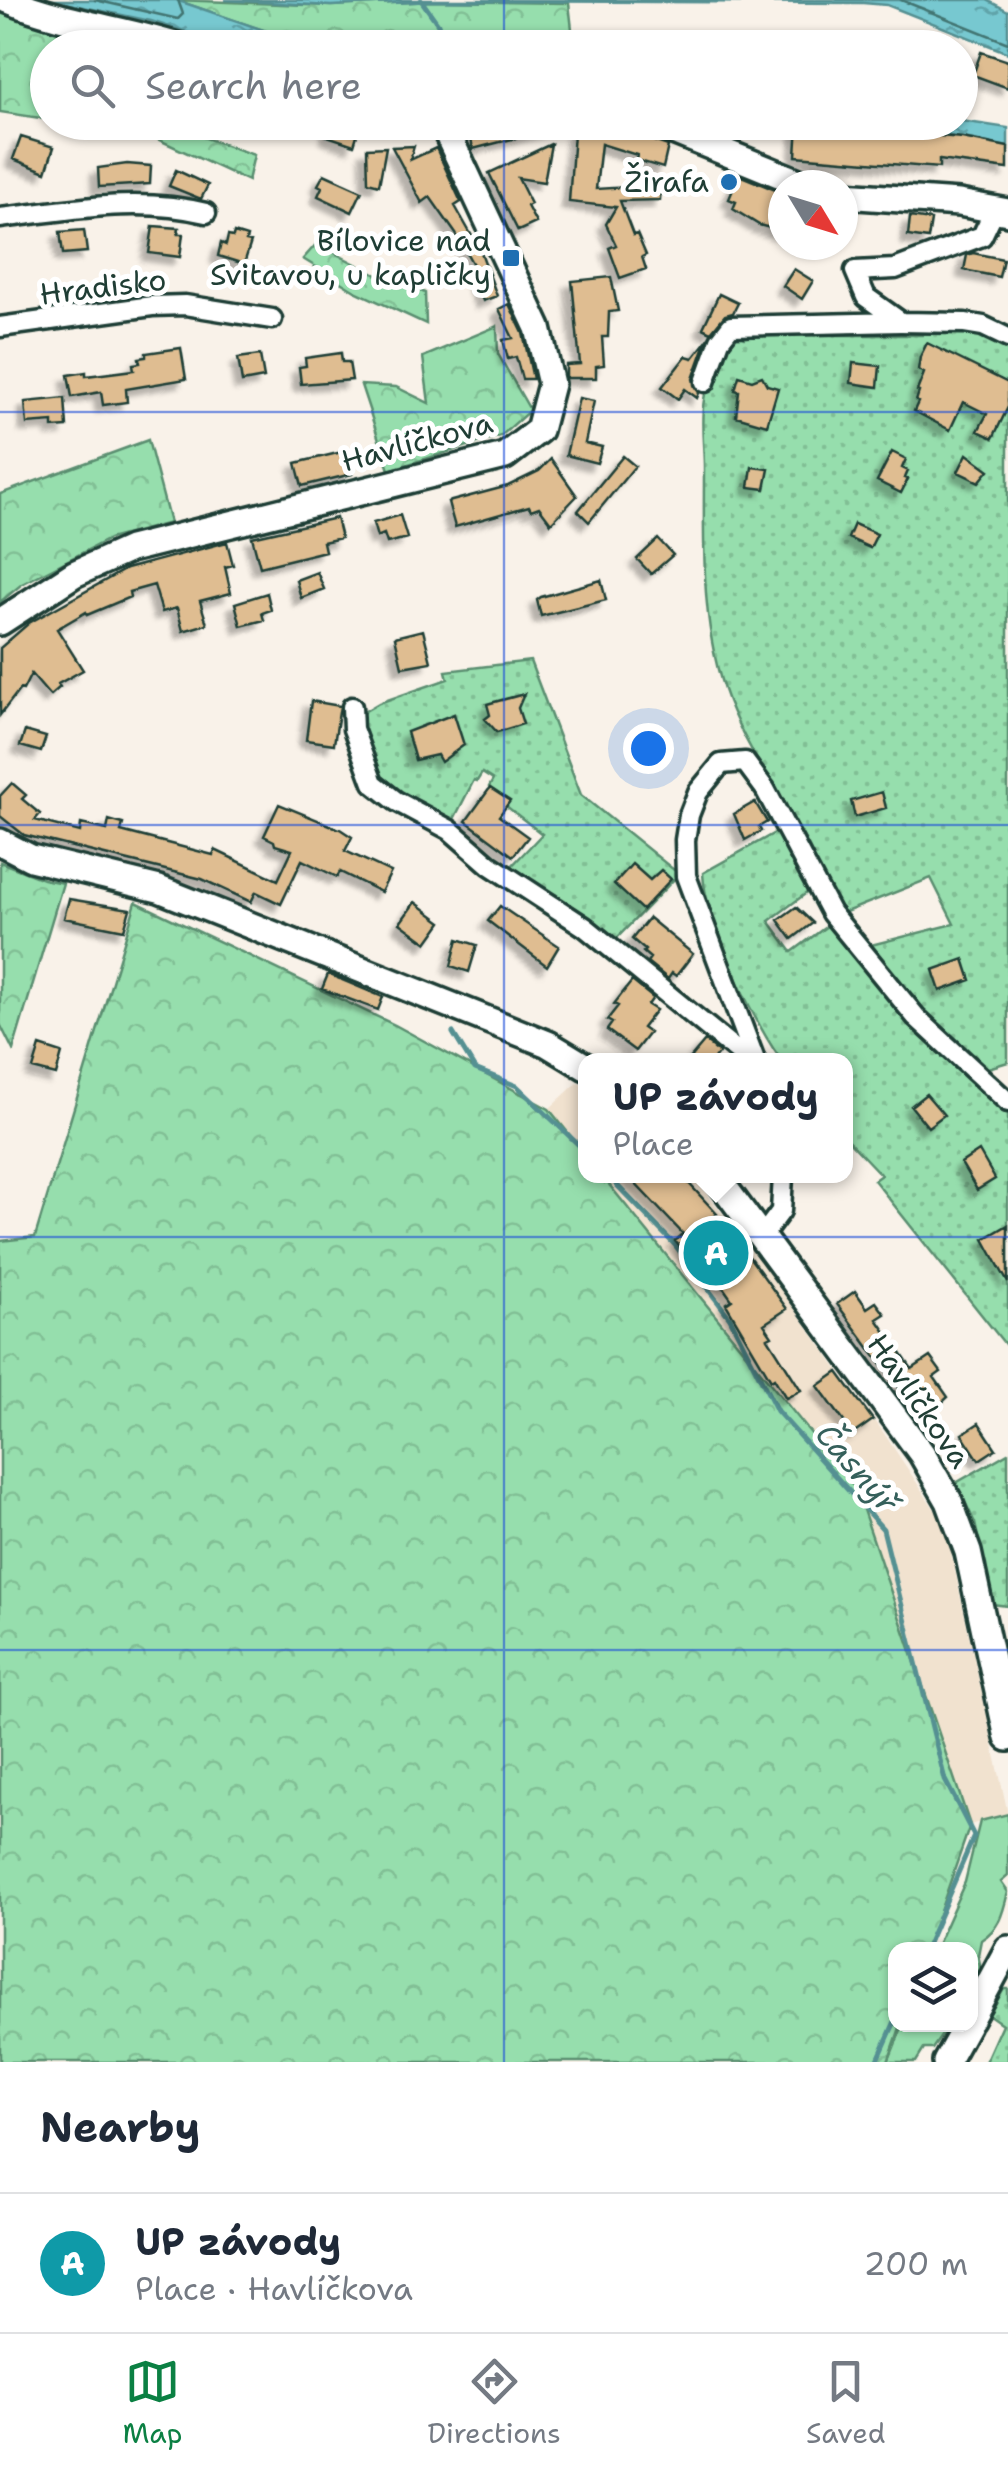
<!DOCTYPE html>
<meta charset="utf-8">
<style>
:root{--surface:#fff;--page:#f2f2f3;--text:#1f2937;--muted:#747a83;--line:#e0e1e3;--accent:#0b8043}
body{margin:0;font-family:"Shantell Sans",sans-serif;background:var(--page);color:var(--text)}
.controls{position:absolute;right:30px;bottom:30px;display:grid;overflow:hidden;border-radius:20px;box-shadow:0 2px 8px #0004}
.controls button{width:90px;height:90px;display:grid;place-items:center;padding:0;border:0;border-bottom:2px solid var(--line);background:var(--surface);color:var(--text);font:50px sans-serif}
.compass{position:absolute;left:768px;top:170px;width:90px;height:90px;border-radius:50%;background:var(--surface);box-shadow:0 2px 8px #0004;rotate:128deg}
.you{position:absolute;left:648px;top:748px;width:35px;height:35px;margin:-25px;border:8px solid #fff;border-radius:50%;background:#1a73e8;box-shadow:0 0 0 15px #1a73e833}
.badge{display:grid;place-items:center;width:65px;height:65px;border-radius:50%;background:var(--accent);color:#fff;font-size:32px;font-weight:700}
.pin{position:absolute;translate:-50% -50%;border:5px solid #fff;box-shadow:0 2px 10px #0006}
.popup{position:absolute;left:578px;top:1053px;width:275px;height:130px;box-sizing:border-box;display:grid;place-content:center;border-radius:20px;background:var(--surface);filter:drop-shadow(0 2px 8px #0005);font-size:32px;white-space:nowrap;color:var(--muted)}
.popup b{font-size:38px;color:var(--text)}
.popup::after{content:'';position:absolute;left:50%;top:100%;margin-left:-20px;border:20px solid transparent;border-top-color:var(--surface)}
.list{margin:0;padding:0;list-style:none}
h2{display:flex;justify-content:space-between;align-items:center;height:130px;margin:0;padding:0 40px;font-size:42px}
h2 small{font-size:32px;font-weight:400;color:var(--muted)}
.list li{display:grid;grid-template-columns:65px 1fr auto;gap:30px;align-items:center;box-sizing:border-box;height:140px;padding:0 40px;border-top:2px solid var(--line)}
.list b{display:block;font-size:38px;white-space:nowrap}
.list p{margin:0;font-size:32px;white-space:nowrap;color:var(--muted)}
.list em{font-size:32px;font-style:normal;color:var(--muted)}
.icon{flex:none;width:55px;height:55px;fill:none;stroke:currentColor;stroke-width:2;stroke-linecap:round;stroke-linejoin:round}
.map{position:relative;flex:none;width:1008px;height:2062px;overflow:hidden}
.search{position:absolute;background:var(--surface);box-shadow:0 2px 8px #0004;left:30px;right:30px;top:30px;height:110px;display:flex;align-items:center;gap:25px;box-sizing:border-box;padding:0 35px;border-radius:55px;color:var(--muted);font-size:38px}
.sheet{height:270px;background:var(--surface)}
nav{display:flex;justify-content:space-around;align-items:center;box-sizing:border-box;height:140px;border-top:2px solid var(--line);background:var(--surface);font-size:28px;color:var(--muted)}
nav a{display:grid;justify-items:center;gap:5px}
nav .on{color:var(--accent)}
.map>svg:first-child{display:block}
.built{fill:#f1e2cf}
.grass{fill:#96dead;stroke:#5a8e70;stroke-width:2.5}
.forest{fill:url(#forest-crowns);stroke:#5a8e70;stroke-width:2.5}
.garden{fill:url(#garden-dots);stroke:#5a8e70;stroke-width:2.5}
.water{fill:url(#water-ripples);stroke:#549092;stroke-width:2.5}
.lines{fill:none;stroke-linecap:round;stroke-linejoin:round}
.shore{stroke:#427572;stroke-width:2.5}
.stream{stroke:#549092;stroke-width:5}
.building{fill:#dfbd91;stroke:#1f3d34;stroke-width:2.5;filter:url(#shadow)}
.street-casing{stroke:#1f3d34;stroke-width:25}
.secondary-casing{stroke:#1f3d34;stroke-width:32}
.street{stroke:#fff;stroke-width:18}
.secondary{stroke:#fff;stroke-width:25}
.grid{fill:none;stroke:#1d4ed8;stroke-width:2.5;stroke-opacity:0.55}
.poi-dot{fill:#1f6fb2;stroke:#fff;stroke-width:4}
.labels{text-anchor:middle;stroke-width:10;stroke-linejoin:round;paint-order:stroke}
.poi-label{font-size:30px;fill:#1f3d34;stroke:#fff;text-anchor:end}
.street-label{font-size:30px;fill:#1f3d34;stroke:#fff}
.water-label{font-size:32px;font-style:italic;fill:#35605b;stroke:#fff}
</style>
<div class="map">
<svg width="1008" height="2062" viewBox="0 0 1008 2062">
<defs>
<pattern id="forest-crowns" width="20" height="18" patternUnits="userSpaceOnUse" patternTransform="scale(2.5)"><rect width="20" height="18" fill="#96dead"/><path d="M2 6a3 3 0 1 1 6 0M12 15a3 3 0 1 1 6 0" fill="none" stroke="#81bf95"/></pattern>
<pattern id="garden-dots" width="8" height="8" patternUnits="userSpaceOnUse" patternTransform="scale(2.5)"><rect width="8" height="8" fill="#96dead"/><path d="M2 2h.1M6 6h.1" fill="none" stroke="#81bf95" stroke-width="1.8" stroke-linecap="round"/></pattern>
<pattern id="water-ripples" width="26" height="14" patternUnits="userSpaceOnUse" patternTransform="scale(2.5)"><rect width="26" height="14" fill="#77c8d0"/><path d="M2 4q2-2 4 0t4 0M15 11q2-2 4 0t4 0" fill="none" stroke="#61a4aa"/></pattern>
<filter id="shadow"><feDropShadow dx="-7" dy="7" stdDeviation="2.5" flood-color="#0004"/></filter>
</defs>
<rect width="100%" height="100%" fill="#f9f2e9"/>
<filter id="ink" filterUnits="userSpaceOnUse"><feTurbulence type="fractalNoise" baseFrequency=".01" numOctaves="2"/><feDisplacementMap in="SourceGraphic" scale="20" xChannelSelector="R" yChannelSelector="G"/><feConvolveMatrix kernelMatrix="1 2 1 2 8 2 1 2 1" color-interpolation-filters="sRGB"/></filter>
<g filter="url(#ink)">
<path class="built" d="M578,1082L586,1087V1155L549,1109Z
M602,1176H692L754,1253L881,1429L945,1525L1008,1814L970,1825L856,1489Z"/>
<path class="grass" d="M1008,1814V1876L1001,1882L1008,1892C1003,1913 1000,1928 981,1940L978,1955L981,1969L971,1987L970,1950L935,1949L965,1882L980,1821Z
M903,2025V2024L949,2025L932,2049H924L916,2062H888Z"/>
<path class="forest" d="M176,0L331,6L433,1L569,3L574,47H560L559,42L540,30L448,31L450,47H313Z
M0,9L44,28L142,47L48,48L47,119L0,112Z
M69,123H184L183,130L254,155L248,181L140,131Z
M319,241L329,250L400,287L406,284L425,293L426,324L355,291L303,259Z
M497,326L498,354L530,410L501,436L389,470L361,385L396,387L429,403L423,357Z
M148,440L170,523L109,539L22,584L0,602V494Z
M0,862L43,879L63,883L13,1050L0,1024Z
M136,902L395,1025L549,1109L586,1155V1176H602L856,1489L970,1825L927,1949L896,1950V2024L901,2025L888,2062H0V1241L35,1237Z"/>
<path class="garden" d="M925,326L980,332L1008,345V1062L978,1071L937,1029L867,946L954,924L931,878L843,913C825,896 820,869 809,847C782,797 749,754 728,701C700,627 704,546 704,468C704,446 700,421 704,400C707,378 719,345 735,332L745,338L755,329L834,335H922Z
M530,661L581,795L679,874L612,943L508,870L542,834L506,806L509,801L489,787L493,780L482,773L477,781L474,780L452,823L373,778L355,717L379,703L448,679L446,671Z
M780,830L812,889L769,921L792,952L831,923L1008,1107V1348L874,1180L881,1175L846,1138V1060H781C753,1020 705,921 703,873Z
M1008,1453V1606L992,1604L975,1523L956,1483Z
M1004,1989H1008V2062H985L1002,2024L989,2015Z"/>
<path class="water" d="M49,0H176L313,47H232L151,21Z
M225,0H987L1008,11V53L887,5L863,3L433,1L331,6Z
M961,121L1008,128V147L959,137L794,123Z"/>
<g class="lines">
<path class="shore" d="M95,0L178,19L183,14L178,0
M901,0L1008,43"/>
<path class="stream" d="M421,0L438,24L445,48
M453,1033L475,1069L517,1086L586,1152
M608,1176L675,1245L730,1318L777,1411L883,1529L945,1780L974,1836L925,1950
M877,2062L896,2019"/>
</g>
<path class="building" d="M525,30L542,31L567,48L525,44Z
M981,52L1008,61V88L973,75Z
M331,122H361L354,145L327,136Z
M468,122H558L559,127L473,149Z
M574,122H600L668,146L663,168L636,160L637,155L601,144L596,189L661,185L660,200L620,201L633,235L637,234L646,255L642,257L646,269L620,278L609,248L616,245L606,224L616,207L569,202L574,133L578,131Z
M798,123L962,138L1008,147V169L939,160V168L796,156Z
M21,137L54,147L46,172L13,159Z
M551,144L544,182L518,178L531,204L527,206L536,223L518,231L489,173Z
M414,146L410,160L436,148L461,202L455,206L481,252L497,296L483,301L471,272L476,270L456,234L430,197L422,203L392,147Z
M386,147L379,185L368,182L367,148Z
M127,164L151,166L150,184L99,187L98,168Z
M176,170L208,185L201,199L169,186Z
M324,174L362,191L352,212L318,196L322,187L318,185Z
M739,175L783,193L781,231L759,225L733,209L736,202L729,199Z
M910,217L931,220L928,239L908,236Z
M153,226L179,228L178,234H183L180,257L149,253Z
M84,230L87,252L63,254L60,232Z
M234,233L247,237L246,241L251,242L244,264L218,256L221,243L226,245L228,236L233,237Z
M973,253L1003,259L999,277L964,270L967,255Z
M794,269L813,281L802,299L783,286Z
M611,277L618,311L609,312L608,337H602L604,365L596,366V378H566V365L580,364L572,281Z
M719,294L738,303L733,313L725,315L711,332L703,328Z
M509,304L523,333L533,379H522L516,357L508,359L503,340L513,338L499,309Z
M707,340L693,379L699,393L697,398L685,389L678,399L662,387L686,356L693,358Z
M927,343L1008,383V407L993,438L978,431L987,414L963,402L950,430L914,411L918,402L916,401L919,392L917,391L924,373L918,370L920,357Z
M181,348L186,379L126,389L127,402L103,405L101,392L72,397L68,375L86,372V376L134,370L133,364L140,363L139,358L146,357V353Z
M341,353L342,362H349L352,380L301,384L299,367L306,366L305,358Z
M260,355L264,378L242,382L238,358Z
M853,363L880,366L878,387L851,383Z
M739,376L752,380L762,376L767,385L778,388L767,425L736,416L739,391L735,390Z
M65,398L67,427L53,428V422L27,424L25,402Z
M579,398L594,401L585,443L602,447L597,463L566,455Z
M346,451L352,474L302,486L296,463Z
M892,452L906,459L902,468L908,471L905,478L908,479L901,493L877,481Z
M967,454L989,470L979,482L958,472Z
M623,456L635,466L589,522L578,511Z
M551,459L577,496L551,523L539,507L531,510L529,506L455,527L448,502L508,486L539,471Z
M752,467L769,469L765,489L749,487Z
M400,515L407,538L387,543L384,534L377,537L373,523Z
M336,518L341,538L323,542L325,551L260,567L252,537Z
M854,524L877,534L870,548L848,538Z
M658,539L673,555L651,574L637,559Z
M227,542L233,565L225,567L231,593L200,601L207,624L183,631L177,608L162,612L154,585L129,592L130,597L87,615L86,612L57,629L83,670L58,684L60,687L50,696L31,674L23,690L20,689L0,715V648L29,623L126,569Z
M317,572L324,589L301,598L296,580Z
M601,580L606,600L541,616L537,600L541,597Z
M267,593L271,610L262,613L264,620L241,626L235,603Z
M423,630L431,662L402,667L395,637Z
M524,694L518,708L523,724L497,732L485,719L490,715L487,704Z
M311,701L340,706L334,744L306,740Z
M454,714L464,745L441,762L437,755L415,760L407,732Z
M25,731L46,737L41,752L20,746Z
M12,783L26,795L22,799L40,814L35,820L80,832L81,824L107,830L109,820L123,824L121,831L213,855L215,850L278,880L292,850L275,845L274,841L264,836L279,804L340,829L352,837L345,851L391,872L381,892L340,872L337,877L302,860L281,904L256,892L251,902L202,879L24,835L0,816V796Z
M490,788L510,801L499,816L528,837L513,856L466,821Z
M882,792L886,808L855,817L851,801Z
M755,802L767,822L759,827L761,831L745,840L734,814Z
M632,864L650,880L661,870L671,879L642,910L614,884Z
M69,899L130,909L124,930L64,918Z
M415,902L442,922L427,943L400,923Z
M500,906L559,946L547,966L488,921Z
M796,907L813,923L792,939L778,920Z
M649,918L693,954L676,976L672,973L668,979L647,962L650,958L643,952L645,950L632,939Z
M458,939L477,945L469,972L451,966Z
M964,959L971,980L940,991L933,970Z
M328,974L383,997L378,1010L322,989Z
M632,981L653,998L648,1005L656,1010L642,1028L649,1033L635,1051L607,1030L612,1023L607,1020L618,1006L614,1004Z
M705,1041L719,1053L713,1060H689Z
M40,1046L62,1053L56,1075L33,1069Z
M926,1094L944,1115L928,1127L911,1106Z
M979,1151L995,1179L977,1190L961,1163Z
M628,1176H682L717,1214L714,1217L740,1244L787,1309L764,1324L772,1336L768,1338L801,1390L786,1398L774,1378L771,1380L726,1304L732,1300L706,1263L700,1269L675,1241L683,1234Z
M1008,1225V1283L984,1239Z
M855,1291L867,1308L876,1302L885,1314L877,1319L912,1369L930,1357L941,1372L934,1377L948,1397L932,1412L923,1416L909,1392L905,1396L837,1304Z
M838,1372L873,1420L853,1434L818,1386Z
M979,1423L996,1449L979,1460L962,1434Z"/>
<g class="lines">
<defs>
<path id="street" d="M995,209L982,236L895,269L855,271L866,297L901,322L965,323L983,326L1008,338
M0,218C71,210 136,196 206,213
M0,327L152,306L185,305L272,319
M705,382L720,340L731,326L900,322
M352,707L353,729L373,783L396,801L450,830L490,865L585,927L748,1060
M755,1060L686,876L685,840L689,815L698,792L721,764L745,762L765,789L831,913L916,1017L1008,1102
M761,1238L781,1211L783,1176"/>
<path id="secondary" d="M8,0C64,23 126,29 184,48
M651,122L806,185
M843,195L959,203L1008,212
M0,622L74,574L130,549L505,456L539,430L551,384L538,328L442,122
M0,842L31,858L159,889L548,1044L586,1067
M716,1176L922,1454L949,1501L968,1552L1008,1738
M970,2019L1008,1949
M946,2062L967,2024"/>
</defs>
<use href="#street" class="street-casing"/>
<use href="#secondary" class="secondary-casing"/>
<use href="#street" class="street"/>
<use href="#secondary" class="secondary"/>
</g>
</g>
<path class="grid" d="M504,0V48M504,122V2062M0,412H1008M0,825H1008M0,1237H1008M0,1650H1008"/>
<g class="poi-dot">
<circle cx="729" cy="182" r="10"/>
<rect x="501" y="248" width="20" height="20" rx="5"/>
</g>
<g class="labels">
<g class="poi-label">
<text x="709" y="192">Žirafa</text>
<text x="491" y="251">Bílovice nad<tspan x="491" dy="34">Svitavou, u kapličky</tspan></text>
</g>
<g class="street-label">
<text transform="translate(103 287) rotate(-7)" y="10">Hradisko</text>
<text transform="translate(417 442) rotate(-15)" y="10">Havlíčkova</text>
<text transform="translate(919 1401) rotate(55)" y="10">Havlíčkova</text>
</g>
<g class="water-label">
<text transform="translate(857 1468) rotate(49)" y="11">Časnýř</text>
</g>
</g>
</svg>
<div class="controls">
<button><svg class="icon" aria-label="layers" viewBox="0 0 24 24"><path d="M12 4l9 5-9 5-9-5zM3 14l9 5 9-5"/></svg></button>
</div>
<svg class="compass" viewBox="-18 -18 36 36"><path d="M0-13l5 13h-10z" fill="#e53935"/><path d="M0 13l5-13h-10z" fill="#747a83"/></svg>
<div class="you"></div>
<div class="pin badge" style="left:716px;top:1253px;background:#0f9aa8">A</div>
<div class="popup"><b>UP závody</b>Place</div>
<div class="search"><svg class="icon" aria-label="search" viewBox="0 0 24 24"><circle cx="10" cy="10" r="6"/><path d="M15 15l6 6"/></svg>Search here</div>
</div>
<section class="sheet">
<h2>Nearby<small></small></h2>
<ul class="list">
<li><span class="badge" style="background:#0f9aa8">A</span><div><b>UP závody</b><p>Place · Havlíčkova</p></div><em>200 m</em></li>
</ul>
</section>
<nav>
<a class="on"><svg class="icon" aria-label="map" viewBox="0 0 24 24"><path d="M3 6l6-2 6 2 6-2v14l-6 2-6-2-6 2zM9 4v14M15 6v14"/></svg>Map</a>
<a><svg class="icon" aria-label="directions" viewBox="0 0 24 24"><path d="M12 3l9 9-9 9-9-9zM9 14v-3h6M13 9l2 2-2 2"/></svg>Directions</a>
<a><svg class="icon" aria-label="saved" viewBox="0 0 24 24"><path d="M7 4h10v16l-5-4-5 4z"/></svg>Saved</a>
</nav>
